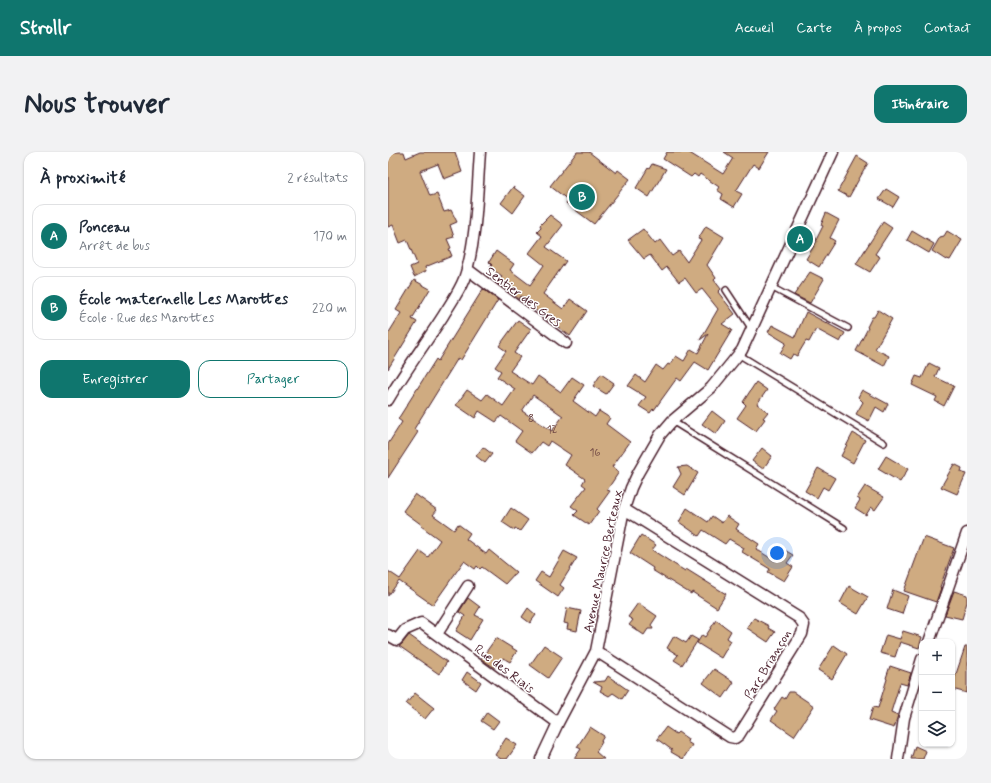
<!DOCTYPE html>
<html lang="fr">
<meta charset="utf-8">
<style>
:root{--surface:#fff;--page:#f2f2f3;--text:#1f2937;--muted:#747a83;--line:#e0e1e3;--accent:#0f766e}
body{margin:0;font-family:Mynerve,sans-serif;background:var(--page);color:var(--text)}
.controls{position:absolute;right:12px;bottom:12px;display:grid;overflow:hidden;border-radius:8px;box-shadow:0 1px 3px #0004}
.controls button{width:36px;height:36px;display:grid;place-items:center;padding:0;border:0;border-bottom:1px solid var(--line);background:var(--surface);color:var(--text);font:20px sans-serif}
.you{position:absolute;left:389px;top:401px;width:14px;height:14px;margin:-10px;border:3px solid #fff;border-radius:50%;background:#1a73e8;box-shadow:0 0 0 6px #1a73e833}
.badge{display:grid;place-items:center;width:26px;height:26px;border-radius:50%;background:var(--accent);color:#fff;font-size:13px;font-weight:700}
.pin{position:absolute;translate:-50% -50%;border:2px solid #fff;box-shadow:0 1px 4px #0006}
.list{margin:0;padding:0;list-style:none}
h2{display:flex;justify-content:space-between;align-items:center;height:52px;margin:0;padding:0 16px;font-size:17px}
h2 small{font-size:13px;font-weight:400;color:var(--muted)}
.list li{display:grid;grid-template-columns:26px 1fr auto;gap:12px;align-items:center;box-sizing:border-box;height:64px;margin:0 8px 8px;padding:0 8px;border:1px solid var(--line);border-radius:12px}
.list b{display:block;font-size:15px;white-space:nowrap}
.list p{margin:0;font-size:13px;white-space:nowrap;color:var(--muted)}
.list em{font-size:13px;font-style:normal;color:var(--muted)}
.actions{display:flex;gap:8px;padding:12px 16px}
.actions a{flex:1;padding:9px 0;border:1px solid var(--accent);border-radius:12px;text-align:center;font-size:14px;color:var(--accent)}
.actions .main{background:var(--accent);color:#fff}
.icon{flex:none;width:22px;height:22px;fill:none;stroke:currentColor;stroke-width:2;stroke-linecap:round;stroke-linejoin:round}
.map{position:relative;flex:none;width:579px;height:607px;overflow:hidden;border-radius:12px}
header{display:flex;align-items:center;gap:24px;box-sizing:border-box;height:56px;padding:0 20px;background:var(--accent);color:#fff}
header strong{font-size:19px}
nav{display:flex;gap:22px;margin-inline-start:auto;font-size:14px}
.intro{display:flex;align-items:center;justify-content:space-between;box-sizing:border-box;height:96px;padding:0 24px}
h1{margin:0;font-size:28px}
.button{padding:10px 18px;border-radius:12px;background:var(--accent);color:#fff;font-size:14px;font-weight:700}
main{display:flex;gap:24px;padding:0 24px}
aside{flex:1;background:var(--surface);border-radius:12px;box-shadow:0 1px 3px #0004}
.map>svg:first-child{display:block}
.building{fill:#cfab81;stroke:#4a1f2b;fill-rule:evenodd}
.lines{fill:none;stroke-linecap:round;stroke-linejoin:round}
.lane-casing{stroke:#4a1f2b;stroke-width:8}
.street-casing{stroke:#4a1f2b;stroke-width:13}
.lane{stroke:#fff;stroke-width:5}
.street{stroke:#fff;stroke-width:10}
.labels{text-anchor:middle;stroke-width:3;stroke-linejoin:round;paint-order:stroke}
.number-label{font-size:11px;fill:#6b4240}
.street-label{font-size:13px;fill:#4a1f2b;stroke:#fff}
</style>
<header>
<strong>Strollr</strong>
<nav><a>Accueil</a><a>Carte</a><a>À propos</a><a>Contact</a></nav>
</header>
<div class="intro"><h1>Nous trouver</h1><a class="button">Itinéraire</a></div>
<main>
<aside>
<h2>À proximité<small>2 résultats</small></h2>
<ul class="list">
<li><span class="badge">A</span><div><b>Ponceau</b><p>Arrêt de bus</p></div><em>170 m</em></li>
<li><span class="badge">B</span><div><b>École maternelle Les Marottes</b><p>École · Rue des Marottes</p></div><em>220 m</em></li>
</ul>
<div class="actions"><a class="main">Enregistrer</a><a>Partager</a></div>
</aside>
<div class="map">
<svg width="579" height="607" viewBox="0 0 579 607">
<rect width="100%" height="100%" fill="#fff"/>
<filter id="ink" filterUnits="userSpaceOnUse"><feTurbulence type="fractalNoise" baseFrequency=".025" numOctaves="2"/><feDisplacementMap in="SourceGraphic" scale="8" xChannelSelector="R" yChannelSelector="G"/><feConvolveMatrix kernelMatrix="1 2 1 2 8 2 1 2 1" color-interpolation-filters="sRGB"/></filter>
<g filter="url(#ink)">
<path class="building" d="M0,0H16L18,6L32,0H67L74,20L56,27L50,12L32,19L42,44L49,42L56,60L63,58L69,70L62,73L66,85L59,87L63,96L61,97L64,104L37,115L38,119L26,125L22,115L29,112L19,88L12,91L5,73L0,75Z
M189,0H201L228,21L230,18L242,27L206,72L178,51L180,48L162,34Z
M279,0H300L335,22L345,6L336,0H381L371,16L365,12L348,39L354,42L346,55L333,47L335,42L329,38L331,35L312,22L310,25L306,22L303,25L275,7Z
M469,4L480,11L461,45L450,39Z
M264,12L278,17L261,45L248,36L260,16L261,17Z
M125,35L137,44L125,61L113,51Z
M498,37L511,45L505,55L491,47Z
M438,61L451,68L442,86L447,89L431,115L418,107L429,89L428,88L435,74L433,73Z
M162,63L175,73L158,95L178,109L155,142L175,157L182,147L199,159L182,184L146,157L148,155L133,144L131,147L109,131L114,124L102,116L104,113L101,110L108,99L126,112L122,118L142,133L156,113L141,101L154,84L149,80L153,76L152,73Z
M495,70L504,76L487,102L492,105L482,120L468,112Z
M318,74L336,85L319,113L328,126L326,128L333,137L330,140L347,162L334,172L344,178L320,218L307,210L293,229L289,226L266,258L265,257L262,261L251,254L258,245L240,234L248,223L257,230L268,213L275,218L280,212L282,213L288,204L296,209L303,197L310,201L320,182L312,188L330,157L314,137L308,141L297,126L291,130L279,115L274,119L262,103L256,107L240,88L255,77L267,92L272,88L284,104L291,99L299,110L313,88L310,87Z
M524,79L546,92L541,101L519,88Z
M559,79L574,88L562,108L559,107L558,108L544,99L552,85L556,84Z
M422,120L436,127L422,151L406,143Z
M26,128L42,137L24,167L29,170L0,217V182L13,161L8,158Z
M95,137L110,148L73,208L70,206L26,277L30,280L0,326V292L14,270L10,267L48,207L50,209Z
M490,158L504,167L487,197L501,204L496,214L468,199L480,176L479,175L484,165H486Z
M418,160L457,181L452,190L428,177L421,190L418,189L409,204L405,202L402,207L392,201L398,191L380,180L384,173L407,185Z
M130,168L143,177L126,201L132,205L122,219L144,233L150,224L173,240L184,225L196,233L185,249L207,265L211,259L222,266L218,272L242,290L224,315L231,320L219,338L222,339L209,357L211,359L201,373L186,363L190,359L183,354L198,335L194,332L197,327L177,313L183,303L162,289L159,294L153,290L144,301L127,289L134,279L113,264L108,270L91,259L87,266L68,253L79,238L94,248L99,242L115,254L127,237L109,225L113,219L107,215L118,199L111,194ZM145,243L175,264L164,279L134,259Z
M541,211L551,216L547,225L566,234L556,254L547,249L549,245L524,233L528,224L534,226Z
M213,222L226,231L218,242L205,234Z
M368,230L379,238L369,252L380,260L375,266L377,267L368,279L349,266L358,253L355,250Z
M474,238L500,252L496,260L488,255L481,269L468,262L475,250L470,245Z
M324,259L337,269L328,282L314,272Z
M465,281L477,288L465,311L453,304Z
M95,295L104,302L97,311L88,304Z
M374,296L384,304L375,317L364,309Z
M498,304L520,317L512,330L490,317Z
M566,312L574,316L573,320L578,322L569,342L553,335Z
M299,314L310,321L297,343L285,335L293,322L290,315Z
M430,316L447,326L440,338L435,335L429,346L417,339Z
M477,334L496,345L487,358L483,355L478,363L467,356L472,348L469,346Z
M27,342L49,358L45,363L66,378L70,372L82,381L78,387L98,402L101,398L128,420L117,432L94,415L92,417L89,414L87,417L76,409L45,453L11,429L0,444V419L12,427L32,399L40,405L52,388L33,374L34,373L15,359Z
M123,356L140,368L132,379L127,376L126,378L114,370Z
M299,356L320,370L324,364L334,371L339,364L351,372L348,377L371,392L368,397L387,409L395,397L405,403L399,411L405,415L396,429L380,420L382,417L354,400L356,396L341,387L337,392L315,378L311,384L291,370Z
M253,383L268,393L264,398L297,419L298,417L338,442L329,456L304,440L303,442L264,418L265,416L242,401Z
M536,385L566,396L552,435L553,436L548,450L516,439Z
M176,399L189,406L172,433L176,436L170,445L147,429L153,420L161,425Z
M461,434L480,445L470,462L452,451Z
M505,438L520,444L514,462L499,457Z
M566,439L579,443V450L574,467L557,463Z
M80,446L92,455L87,463L95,467L82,488L68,479L77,464L71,460Z
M250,451L269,464L263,473L265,477H260L256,483L241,473L245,468L240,465Z
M140,456L148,463L142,471L134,465Z
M179,456L193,459L189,479L179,477L180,472L176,471Z
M366,466L381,474L380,476L387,480L380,490L359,476Z
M328,468L343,479L339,486L343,489L333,506L309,491L314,483L317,485Z
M515,479L534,485L531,496L512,490L507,505L492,501L498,483L512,487Z
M21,483L59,510L51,522L11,494L14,492Z
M286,484L298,491L303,484L310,488L294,513L286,508L290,503L279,496Z
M108,486L129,499L122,510L115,506L107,516L93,507Z
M156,493L174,505L160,526L142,513Z
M446,493L459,502L444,527L430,518Z
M577,495H579V541L564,537V524L567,525Z
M502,514L523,521L519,533L512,531L503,560L510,563L506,576L481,568L485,555L490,556L499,527L498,526Z
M326,517L346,530L335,546L315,531Z
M79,520L93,530L88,538L74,528Z
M220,524L240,538L234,547L225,541L221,544L212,539L214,535L205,530L217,529Z
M401,540H405L426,554L406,584L383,568L389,559L386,557L394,545L397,547Z
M27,541L46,556L37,567L18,552Z
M99,560L111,569L105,577L93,569Z
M202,575L216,584L213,589L214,590L208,600L216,607H186L193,597L189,595Z
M278,575L288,582L290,580L300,587L299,590L304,593L295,607L283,600L284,598L269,587Z
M118,586L129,593L119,607H113L107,603Z
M527,594L538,599L535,607H523Z"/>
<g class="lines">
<defs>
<path id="lane" d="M383,135L460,176
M338,138L363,176
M350,202L496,291
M284,269L456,376"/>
<path id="street" d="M79,117L178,191
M0,248C17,219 37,192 55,164C62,152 71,140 76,127C89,90 89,39 92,0
M49,482L80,434
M0,483L9,488L17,478L33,471L170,571
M541,490L579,381
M208,499L342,585L347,586L351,583L414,482L416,473L411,466L236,357
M153,607L170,571L208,499L236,357L243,336L250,321L272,283L284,269L323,236L354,198L445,0
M510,607L516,566L534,507"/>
</defs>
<use href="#lane" class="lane-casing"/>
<use href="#street" class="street-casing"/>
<use href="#lane" class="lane"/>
<use href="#street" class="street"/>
</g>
</g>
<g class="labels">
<g class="number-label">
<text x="143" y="270">8</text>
<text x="164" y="281">12</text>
<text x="207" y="304">16</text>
</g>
<g class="street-label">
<text transform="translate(136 144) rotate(37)" y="5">Sentier des Gres</text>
<text transform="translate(214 409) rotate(-78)" y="5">Avenue Maurice Berteaux</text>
<text transform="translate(379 512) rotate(-59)" y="5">Parc Briançon</text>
<text transform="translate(117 516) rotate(37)" y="5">Rue des Riais</text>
</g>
</g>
</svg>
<div class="controls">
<button>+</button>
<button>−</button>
<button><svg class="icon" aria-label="layers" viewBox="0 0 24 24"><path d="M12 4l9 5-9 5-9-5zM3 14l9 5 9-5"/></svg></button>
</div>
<div class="you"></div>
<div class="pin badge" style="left:412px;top:87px">A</div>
<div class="pin badge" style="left:194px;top:45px">B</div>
</div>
</main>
